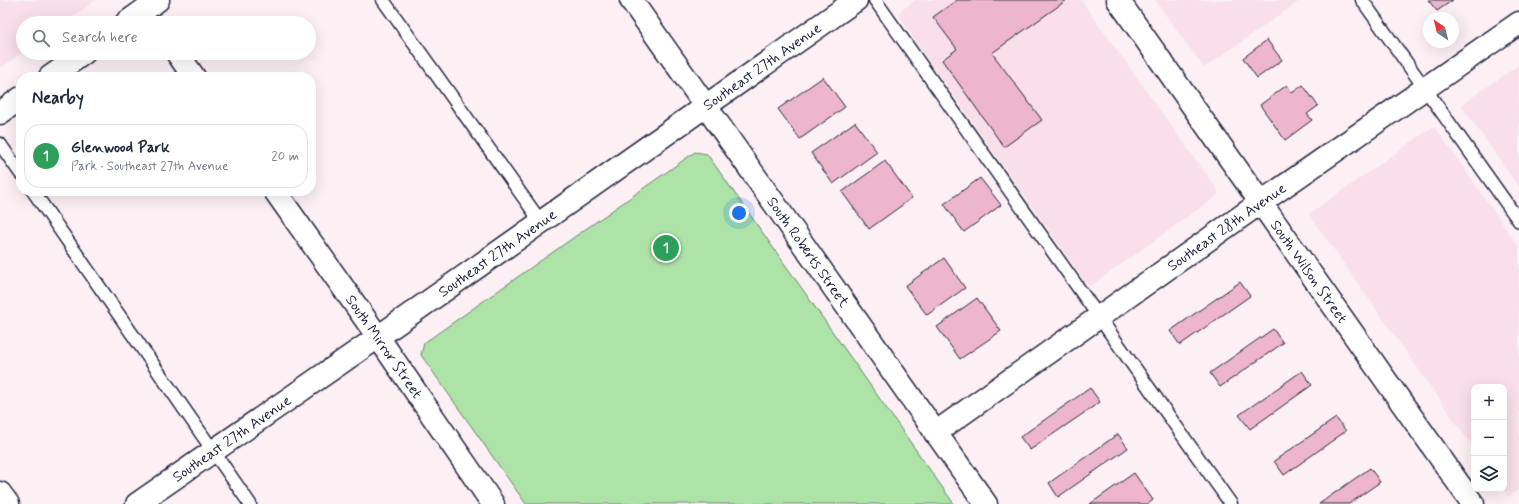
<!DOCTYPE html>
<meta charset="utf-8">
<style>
:root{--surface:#fff;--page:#f2f2f3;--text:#1f2937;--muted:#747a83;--line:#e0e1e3;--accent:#db2777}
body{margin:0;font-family:Mynerve,sans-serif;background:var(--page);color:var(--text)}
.controls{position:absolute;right:12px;bottom:12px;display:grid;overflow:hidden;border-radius:8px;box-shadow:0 4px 16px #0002}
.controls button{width:36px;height:36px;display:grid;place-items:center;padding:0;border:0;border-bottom:1px solid var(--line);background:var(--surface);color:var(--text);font:20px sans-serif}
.compass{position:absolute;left:1423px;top:12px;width:36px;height:36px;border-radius:50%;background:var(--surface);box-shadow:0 4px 16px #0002;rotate:325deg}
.you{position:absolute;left:739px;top:213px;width:14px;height:14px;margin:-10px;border:3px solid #fff;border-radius:50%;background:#1a73e8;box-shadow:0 0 0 6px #1a73e833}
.badge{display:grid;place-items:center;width:26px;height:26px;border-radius:50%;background:var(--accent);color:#fff;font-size:13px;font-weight:700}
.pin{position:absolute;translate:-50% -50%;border:2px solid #fff;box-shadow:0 1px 4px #0006}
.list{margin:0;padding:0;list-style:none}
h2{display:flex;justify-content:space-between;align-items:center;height:52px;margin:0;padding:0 16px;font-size:17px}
h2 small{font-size:13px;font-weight:400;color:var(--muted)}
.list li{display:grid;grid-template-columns:26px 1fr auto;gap:12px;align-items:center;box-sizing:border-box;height:64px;margin:0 8px 8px;padding:0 8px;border:1px solid var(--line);border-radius:16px}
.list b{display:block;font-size:15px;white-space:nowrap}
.list p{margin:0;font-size:13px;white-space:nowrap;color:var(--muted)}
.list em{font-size:13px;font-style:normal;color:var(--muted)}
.icon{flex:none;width:22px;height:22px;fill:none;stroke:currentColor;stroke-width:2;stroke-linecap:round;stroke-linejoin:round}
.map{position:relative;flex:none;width:1519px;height:504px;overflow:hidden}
.search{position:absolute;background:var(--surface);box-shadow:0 4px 16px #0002;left:16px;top:16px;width:300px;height:44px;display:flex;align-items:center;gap:10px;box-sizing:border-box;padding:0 14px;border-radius:22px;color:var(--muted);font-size:15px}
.panel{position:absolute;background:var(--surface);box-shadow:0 4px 16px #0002;left:16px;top:72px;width:300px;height:124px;border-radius:16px}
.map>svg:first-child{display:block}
.built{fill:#f8dfe9}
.green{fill:#ade3a6;stroke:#688270}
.building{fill:#eeb6cc;stroke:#22223b}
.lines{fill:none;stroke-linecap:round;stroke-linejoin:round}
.service-casing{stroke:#22223b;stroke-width:15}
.minor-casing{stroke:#22223b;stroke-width:25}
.secondary-casing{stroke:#22223b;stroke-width:25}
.service{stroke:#fff;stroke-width:12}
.minor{stroke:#fff;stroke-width:22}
.secondary{stroke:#fff;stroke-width:22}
.labels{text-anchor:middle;stroke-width:3.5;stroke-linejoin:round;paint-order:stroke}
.street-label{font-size:15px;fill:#22223b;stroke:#fff}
</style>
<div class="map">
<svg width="1519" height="504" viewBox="0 0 1519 504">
<rect width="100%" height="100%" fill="#fcf0f5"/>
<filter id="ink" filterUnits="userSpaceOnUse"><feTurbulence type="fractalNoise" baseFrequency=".025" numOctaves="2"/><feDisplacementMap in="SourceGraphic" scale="8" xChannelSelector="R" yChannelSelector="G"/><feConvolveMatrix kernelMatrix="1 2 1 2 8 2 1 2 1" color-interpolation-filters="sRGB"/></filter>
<g filter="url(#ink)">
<path class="built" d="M0,0H96L64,23H23V52L0,68Z
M915,0H1081L1218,191V195L1089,287L915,41L898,13Z
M1155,0H1301L1204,68Z
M1519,65V187L1461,105Z
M1434,126L1519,247V489L1508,497L1503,489H1504V387H1474V448L1309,214Z"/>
<path class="green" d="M695,152L707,154L954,504H526L421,355L424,343Z"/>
<path class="building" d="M957,0H1067L992,53L1042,120L1004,147L942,60L957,49L933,17Z
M1428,0H1453L1437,11Z
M1267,40L1282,60L1257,78L1243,58Z
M823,77L845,107L800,139L778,109Z
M1287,85L1292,93L1303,85L1318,106L1307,114L1312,120L1285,140L1260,105Z
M855,122L877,152L833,184L811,153Z
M885,161L912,198L869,229L842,192Z
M980,178L1001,205L964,232L944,204Z
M944,258L965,288L927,315L905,286Z
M1240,282L1250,296L1180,345L1170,331Z
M977,298L1001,331L960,359L937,327Z
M1273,329L1283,343L1220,387L1210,373Z
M1302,371L1312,385L1250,429L1239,415Z
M1090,388L1100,402L1030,450L1020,437Z
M1336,418L1346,431L1284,475L1274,461Z
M1118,434L1128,448L1058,497L1049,483Z
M1370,468L1380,482L1349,504H1319Z
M1134,473L1153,500L1148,504H1090Z"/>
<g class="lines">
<defs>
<path id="service" d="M383,0L541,222
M875,0L1231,504
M1362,0L1519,221
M0,144L21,174
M33,191L250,504"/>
<g id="minor">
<path id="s1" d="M631,0L986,504"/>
<path id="s2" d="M1118,0L1473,504"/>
<path d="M126,23L158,0"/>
<path d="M177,53L194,77"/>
<path d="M50,77L84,53"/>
<path d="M0,113L21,98"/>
<path id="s3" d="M275,191L378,337L493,504"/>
<path id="s4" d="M935,433L1260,203L1519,23"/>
<path d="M0,493L8,504"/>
</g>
<g id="secondary">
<path id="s5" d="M137,504L378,337L856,0"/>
</g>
</defs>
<use href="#service" class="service-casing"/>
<use href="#minor" class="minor-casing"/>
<use href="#secondary" class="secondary-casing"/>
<use href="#service" class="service"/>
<use href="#minor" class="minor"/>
<use href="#secondary" class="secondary"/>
</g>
</g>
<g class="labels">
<g class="street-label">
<text dy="5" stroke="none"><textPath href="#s5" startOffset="763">Southeast 27th Avenue</textPath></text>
<text dy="5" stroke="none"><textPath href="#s4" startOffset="357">Southeast 28th Avenue</textPath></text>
<text dy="5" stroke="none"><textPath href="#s1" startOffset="308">South Roberts Street</textPath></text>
<text dy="5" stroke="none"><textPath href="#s5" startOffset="439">Southeast 27th Avenue</textPath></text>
<text dy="5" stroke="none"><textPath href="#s2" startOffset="332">South Wilson Street</textPath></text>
<text dy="5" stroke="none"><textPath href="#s3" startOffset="190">South Mirror Street</textPath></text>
<text dy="5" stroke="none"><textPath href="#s5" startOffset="115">Southeast 27th Avenue</textPath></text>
</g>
</g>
</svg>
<div class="controls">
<button>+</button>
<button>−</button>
<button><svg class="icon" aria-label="layers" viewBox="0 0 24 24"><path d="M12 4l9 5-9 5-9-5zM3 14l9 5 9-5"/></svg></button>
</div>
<svg class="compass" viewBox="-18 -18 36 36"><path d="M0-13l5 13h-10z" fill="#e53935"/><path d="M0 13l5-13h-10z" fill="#747a83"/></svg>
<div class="you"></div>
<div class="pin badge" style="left:666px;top:248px;background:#2e9e5b">1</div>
<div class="search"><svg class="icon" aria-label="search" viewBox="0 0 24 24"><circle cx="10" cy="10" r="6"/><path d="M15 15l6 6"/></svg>Search here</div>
<section class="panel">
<h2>Nearby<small></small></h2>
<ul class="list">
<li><span class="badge" style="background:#2e9e5b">1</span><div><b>Glenwood Park</b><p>Park · Southeast 27th Avenue</p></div><em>20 m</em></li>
</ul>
</section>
</div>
